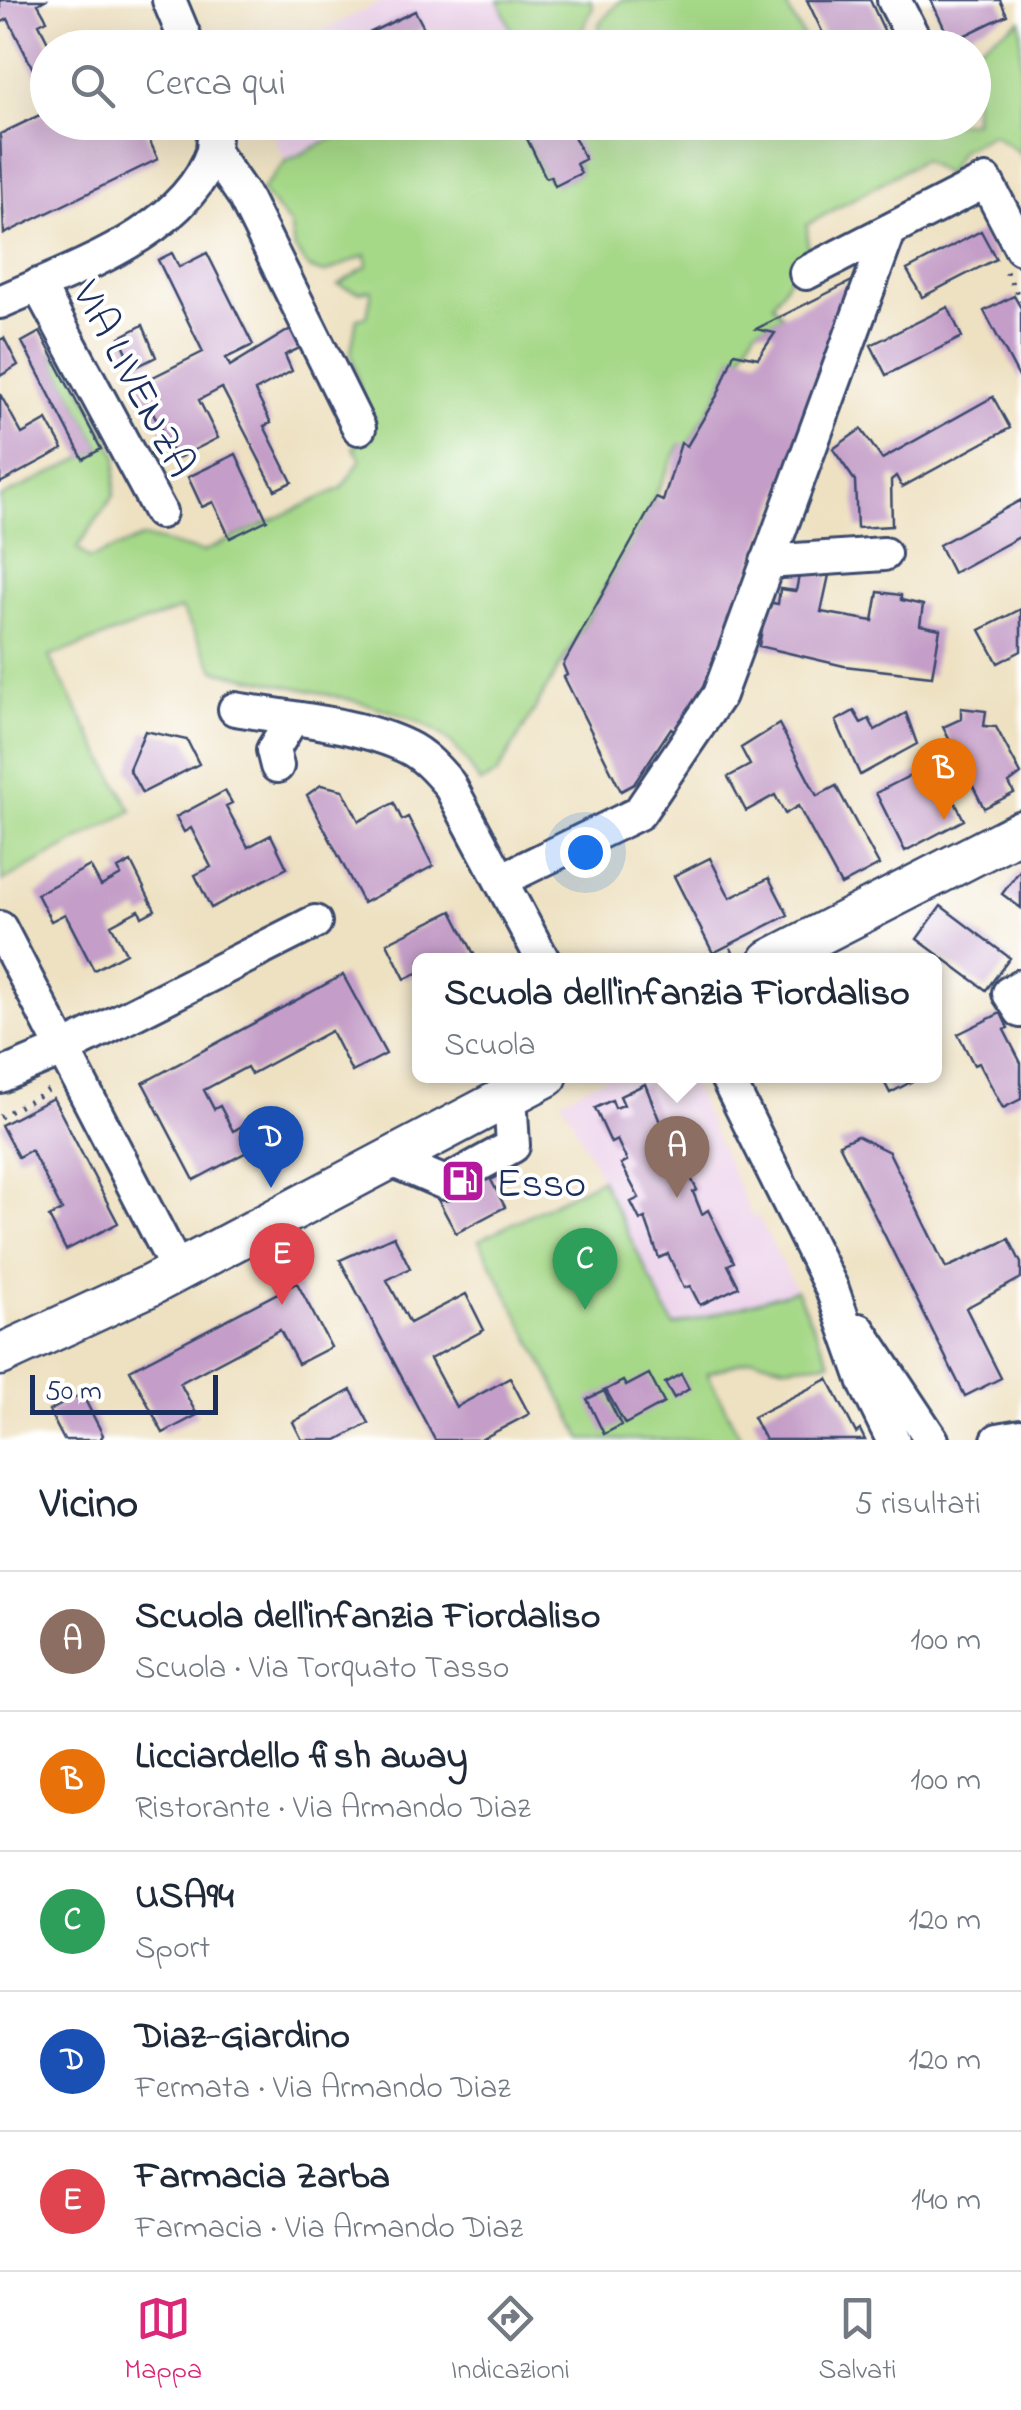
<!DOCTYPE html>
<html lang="it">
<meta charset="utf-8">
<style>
:root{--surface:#fff;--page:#f2f2f3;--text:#1f2937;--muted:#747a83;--line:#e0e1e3;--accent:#db2777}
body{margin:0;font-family:"Indie Flower",sans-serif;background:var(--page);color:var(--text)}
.scale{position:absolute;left:30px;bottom:25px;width:188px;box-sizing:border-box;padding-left:10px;border:5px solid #1b2f5e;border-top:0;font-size:28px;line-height:35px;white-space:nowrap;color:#1b2f5e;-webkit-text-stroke:8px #fff;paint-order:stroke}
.you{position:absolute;left:585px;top:852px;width:35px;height:35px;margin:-25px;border:8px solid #fff;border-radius:50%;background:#1a73e8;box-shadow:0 0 0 15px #1a73e833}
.badge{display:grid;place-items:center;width:65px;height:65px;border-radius:50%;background:var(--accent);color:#fff;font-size:32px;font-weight:700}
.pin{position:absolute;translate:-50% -82px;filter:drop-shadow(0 2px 5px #0008)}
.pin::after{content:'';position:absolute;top:52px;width:35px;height:30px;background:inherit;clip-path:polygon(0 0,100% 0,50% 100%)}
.popup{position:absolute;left:412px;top:953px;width:530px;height:130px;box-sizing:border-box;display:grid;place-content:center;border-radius:15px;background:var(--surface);filter:drop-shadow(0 2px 8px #0005);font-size:32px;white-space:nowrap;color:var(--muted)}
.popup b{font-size:38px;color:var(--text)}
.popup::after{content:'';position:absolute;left:50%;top:100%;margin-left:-20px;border:20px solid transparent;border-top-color:var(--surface)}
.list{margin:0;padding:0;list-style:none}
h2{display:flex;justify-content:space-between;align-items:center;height:130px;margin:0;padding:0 40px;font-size:42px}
h2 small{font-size:32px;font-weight:400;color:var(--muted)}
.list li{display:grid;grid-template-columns:65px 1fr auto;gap:30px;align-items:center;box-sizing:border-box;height:140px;padding:0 40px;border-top:2px solid var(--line)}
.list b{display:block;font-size:38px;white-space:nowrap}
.list p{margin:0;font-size:32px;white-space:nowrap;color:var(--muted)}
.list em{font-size:32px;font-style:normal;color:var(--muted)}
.icon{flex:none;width:55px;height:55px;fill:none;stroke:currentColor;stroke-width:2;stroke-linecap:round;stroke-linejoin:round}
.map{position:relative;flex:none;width:1021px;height:1440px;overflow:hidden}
.search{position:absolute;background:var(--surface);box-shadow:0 10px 40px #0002;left:30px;right:30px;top:30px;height:110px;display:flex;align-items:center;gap:25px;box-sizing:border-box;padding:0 35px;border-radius:55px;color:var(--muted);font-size:38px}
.sheet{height:830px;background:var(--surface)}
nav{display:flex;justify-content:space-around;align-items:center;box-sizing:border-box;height:140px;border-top:2px solid var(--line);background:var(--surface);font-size:28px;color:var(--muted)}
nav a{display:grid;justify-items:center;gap:5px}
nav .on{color:var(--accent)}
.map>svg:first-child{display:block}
.built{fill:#ecd1ea}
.green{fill:#a5d887;stroke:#608472;stroke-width:2.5}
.building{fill:#c49ec8}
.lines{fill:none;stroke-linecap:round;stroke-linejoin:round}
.minor-casing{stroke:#3b4a6d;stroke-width:38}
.major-casing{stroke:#3b4a6d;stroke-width:45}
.path{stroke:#3b4a6d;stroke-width:5;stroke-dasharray:2.5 8;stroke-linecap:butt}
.minor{stroke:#fff;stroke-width:32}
.major{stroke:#fff;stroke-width:40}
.labels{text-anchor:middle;stroke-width:8;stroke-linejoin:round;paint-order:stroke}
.street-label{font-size:42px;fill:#1b2f5e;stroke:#fff}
.poi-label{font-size:42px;fill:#1b2f5e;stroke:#fff;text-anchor:start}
</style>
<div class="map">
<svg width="1021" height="1440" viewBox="0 0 1021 1440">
<rect width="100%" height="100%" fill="#fff"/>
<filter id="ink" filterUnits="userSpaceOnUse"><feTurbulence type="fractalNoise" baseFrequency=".01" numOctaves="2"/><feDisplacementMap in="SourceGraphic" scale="20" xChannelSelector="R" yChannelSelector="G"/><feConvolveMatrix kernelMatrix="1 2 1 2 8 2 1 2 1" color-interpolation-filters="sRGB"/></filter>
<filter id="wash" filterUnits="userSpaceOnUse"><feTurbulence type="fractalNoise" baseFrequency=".0048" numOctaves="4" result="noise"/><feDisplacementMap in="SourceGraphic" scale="40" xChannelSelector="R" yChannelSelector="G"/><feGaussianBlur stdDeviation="2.25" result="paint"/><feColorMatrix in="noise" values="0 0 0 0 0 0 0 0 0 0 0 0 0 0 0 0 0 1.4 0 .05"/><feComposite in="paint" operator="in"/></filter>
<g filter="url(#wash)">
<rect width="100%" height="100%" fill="#eee1c1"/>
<path class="built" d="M385,0H498L521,46L288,48Z
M267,123H365L286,161Z
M609,1076H688L752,1217L758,1216L796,1290L674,1326L562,1099Z"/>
<path class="green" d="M498,0H591L593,7L574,47H519Z
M621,0H783L809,47H599V24Z
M1021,20V159L1020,153L992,134L961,150L946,174L922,160L807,225L808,249L773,304L783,316L756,329L741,356L734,354L718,394L687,446L680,444L639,530L497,774L480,783C468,763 455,742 434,730C379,699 279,686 215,670L181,609L49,657L132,811L2,882L0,498L101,449L50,352L69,364L117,456L114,495L77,548L89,559L144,537L203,552L342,488L361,459L353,447L372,438L351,351L357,318L367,316L372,290L358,292L338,285L367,266L366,255L324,273L310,269L294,248L290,224L261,191L286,161L365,123H519L546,178L551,176L556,185L580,173L567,123L974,122V49Z
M601,1179L674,1326L796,1290L830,1362L786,1366L753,1358L707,1373L742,1440H583L479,1240Z"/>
<g id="blocks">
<path class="building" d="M0,0H45L38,4L47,20L39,24L51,48H48V69L36,75L8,19L0,23Z
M807,0H870L891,45L830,48Z
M931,0H1000L1007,15L951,42Z
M415,11L424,28L416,32L424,48H338Z
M48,111V122H141L158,159L4,234L0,134Z
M519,122H567L585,159L576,164L581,173L555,186L551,176L546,178Z
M981,231L996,259L922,297L907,270Z
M172,253L179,267L207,253L253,345L226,358L230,366L294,327L304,346L285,355L292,371L255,391L271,423L264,426L292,482L275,490L222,388L199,400L218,438L176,459L139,384L203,352L158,260Z
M864,275L692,724L681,734L671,728L634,784L621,791L564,677L567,675L563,665L656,498L663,501L681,443L687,446L718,394L734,353L758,358L775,333L756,329Z
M1014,296L1021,308V381L984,311Z
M948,307L962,337L886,375L871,345Z
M143,325L156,357L134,368L120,337Z
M40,332L101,449L83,459L22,342Z
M4,338L18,365L0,376V340Z
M0,394L22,434L47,420L63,449L0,483Z
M993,397L1010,428L902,487L896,476L891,480L892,526L857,528L855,481L833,449L861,429L882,459Z
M236,454L267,520L230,538L213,502L202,507L188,477Z
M1021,500V536L953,573L939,545Z
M800,570L829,575L821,612L873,621L878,592L901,595V600L923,605L920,625L940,629L932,676L844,666L759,646L767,602L778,604L780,589L796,591Z
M1021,609V651L998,663L980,630Z
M961,708L986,711L984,726L996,727L1021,774L1009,783L1014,793L984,808L943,727L961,719Z
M854,711L861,723L869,719L875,730L906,713L917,744L860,775L836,721Z
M779,724L817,796L836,786L879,865L841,885L798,806L785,814L775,795L746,811L728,777L750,765L741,748Z
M145,731L187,740L199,764L142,793L129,769Z
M935,763L964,820L905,851L876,793Z
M321,785L343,790L359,821L394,803L402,820L408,817L433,866L363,903L307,795Z
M225,791L232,803L226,806L248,847L271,835L287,868L211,908L195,875L211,867L191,828L184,832L176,817Z
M710,858L730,898L769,878L788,915L713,953L674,876Z
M131,862L155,910L142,917L139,910L111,925L126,953L94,970L65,914L51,921L37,894L90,866L101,886L121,875L118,869Z
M1021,869V908L1002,894Z
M941,906L1010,958L986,990L917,939Z
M452,911L477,960H420V972L405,979L387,943Z
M343,975L386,1054L352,1072L331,1031L251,1074L247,1067L204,1090L214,1109L220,1106L233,1131L244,1125L256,1147L194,1180L143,1083Z
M1001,1013L1008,1028L1004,1030L1021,1063V1099L1003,1108L979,1063L974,1065L958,1034Z
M881,1076H922L890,1093Z
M645,1084L667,1140L671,1139L697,1190L693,1192L702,1214L708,1210L734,1262L728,1265L739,1287L700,1305L690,1286L684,1288L668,1254L659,1258L645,1218L640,1220L631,1202L639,1198L621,1164L627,1161L617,1140L611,1143L595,1108L612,1100L615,1108L624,1105L620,1096Z
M53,1098L118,1223L66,1250L49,1217L62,1210L31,1150L18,1157L1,1125Z
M857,1136L889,1152L946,1268L1009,1239L1021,1263V1278L966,1308L1001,1378L965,1396L839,1144Z
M503,1146L514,1168L491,1180L505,1207L456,1233L430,1185Z
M394,1236L410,1268L387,1280L410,1323L466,1294L484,1330L430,1359L456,1407L510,1378L529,1414L480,1440H435L340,1260Z
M297,1283L331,1347L298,1364L280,1330L180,1383L197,1415L163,1433L130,1370Z
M649,1374L664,1403L625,1424L606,1390L623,1381L626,1386Z
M681,1374L689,1389L674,1398L665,1383Z
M828,1379L856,1433L860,1430L865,1440H765L753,1417Z
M351,1390L369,1423L337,1440H302L293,1422Z
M604,1391L621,1425L604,1434L587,1399Z
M82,1394L103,1435L100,1440H64L49,1411Z"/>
</g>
</g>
<g filter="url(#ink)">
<use href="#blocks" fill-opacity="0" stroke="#3b4a6d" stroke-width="2.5"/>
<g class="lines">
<defs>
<path id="minor" d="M169,0L189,48
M894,0L918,47
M215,122L213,151L244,196L359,428
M806,273L986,181L1021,248
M38,285L160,512
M0,302C74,269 185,233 213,151
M767,562L884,554
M235,709C287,718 361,724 407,747C424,755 437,770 449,784L543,960
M277,766L273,750L292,719
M501,880L639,813L719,695L889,232
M0,928L178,1271
M1021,986L1009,993L1021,1011
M0,1076L62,1050L315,922
M726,1076L832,1289L866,1385L893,1440
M389,1159L445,1183L513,1146L510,1095
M859,1330L932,1440
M998,1440L1021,1436"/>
<path id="major" d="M770,960L1021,831
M0,1355L149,1286L547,1076"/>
</defs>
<use href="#minor" class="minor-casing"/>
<use href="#major" class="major-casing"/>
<path class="path" d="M1006,272L1021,301
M712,960L740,946
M0,1117L54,1087"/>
<use href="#minor" class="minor"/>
<use href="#major" class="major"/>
</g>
</g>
<defs>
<symbol id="fuel-square" viewBox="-11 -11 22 22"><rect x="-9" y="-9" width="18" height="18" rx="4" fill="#b5179e" stroke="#fff"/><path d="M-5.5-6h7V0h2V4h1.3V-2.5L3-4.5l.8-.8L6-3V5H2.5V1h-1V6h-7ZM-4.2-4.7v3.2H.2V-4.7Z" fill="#fff"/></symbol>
</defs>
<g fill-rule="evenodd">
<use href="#fuel-square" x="438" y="1156" width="50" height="50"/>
</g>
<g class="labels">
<g class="street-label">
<text transform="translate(136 378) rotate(62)" y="15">VIA LIVENZA</text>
</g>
<g class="poi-label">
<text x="496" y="1196">Esso</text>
</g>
</g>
</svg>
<div class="scale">50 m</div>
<div class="you"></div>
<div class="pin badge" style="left:677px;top:1198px;background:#8d6e63">A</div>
<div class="popup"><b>Scuola dell'infanzia Fiordaliso</b>Scuola</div>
<div class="pin badge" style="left:944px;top:820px;background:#e8710a">B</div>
<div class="pin badge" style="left:585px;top:1310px;background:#2e9e5b">C</div>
<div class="pin badge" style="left:271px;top:1188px;background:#1a4fb4">D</div>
<div class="pin badge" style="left:282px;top:1305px;background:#e0444e">E</div>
<div class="search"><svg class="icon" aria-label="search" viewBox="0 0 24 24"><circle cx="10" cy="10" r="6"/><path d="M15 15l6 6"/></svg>Cerca qui</div>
</div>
<section class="sheet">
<h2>Vicino<small>5 risultati</small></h2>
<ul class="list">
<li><span class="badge" style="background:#8d6e63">A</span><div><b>Scuola dell'infanzia Fiordaliso</b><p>Scuola · Via Torquato Tasso</p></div><em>100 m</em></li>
<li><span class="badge" style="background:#e8710a">B</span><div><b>Licciardello fish away</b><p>Ristorante · Via Armando Diaz</p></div><em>100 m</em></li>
<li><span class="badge" style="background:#2e9e5b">C</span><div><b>USA94</b><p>Sport</p></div><em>120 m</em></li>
<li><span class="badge" style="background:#1a4fb4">D</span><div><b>Diaz-Giardino</b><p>Fermata · Via Armando Diaz</p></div><em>120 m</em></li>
<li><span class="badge" style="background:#e0444e">E</span><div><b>Farmacia Zarba</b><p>Farmacia · Via Armando Diaz</p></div><em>140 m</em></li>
</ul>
</section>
<nav>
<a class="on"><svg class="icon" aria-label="map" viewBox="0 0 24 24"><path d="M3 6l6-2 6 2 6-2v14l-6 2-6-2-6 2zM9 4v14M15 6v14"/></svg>Mappa</a>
<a><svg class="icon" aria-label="directions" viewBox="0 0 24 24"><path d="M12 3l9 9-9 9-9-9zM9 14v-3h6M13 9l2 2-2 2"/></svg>Indicazioni</a>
<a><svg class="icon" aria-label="saved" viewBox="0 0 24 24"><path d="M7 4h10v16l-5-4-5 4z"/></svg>Salvati</a>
</nav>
